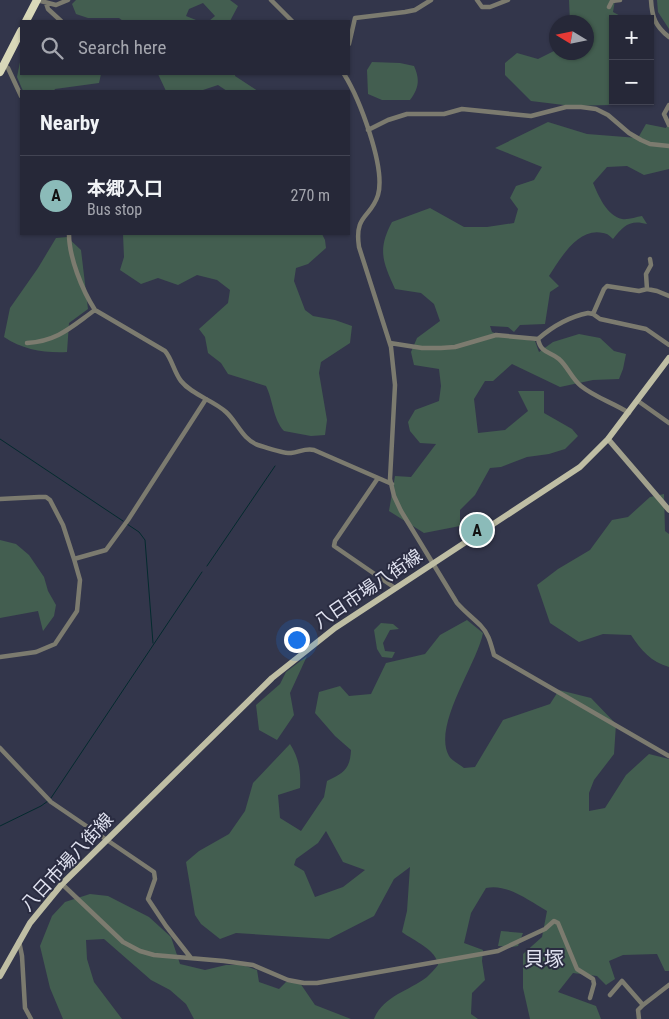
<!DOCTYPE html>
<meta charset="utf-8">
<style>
:root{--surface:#262838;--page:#323443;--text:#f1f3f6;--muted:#a4a6ae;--line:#424453;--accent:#8bbbb9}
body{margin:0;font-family:"Roboto Condensed","Noto Sans JP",sans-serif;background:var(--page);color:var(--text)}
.controls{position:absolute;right:15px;top:15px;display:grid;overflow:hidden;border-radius:0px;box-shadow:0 1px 4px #0004}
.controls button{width:45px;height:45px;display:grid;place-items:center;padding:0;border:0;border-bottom:1px solid var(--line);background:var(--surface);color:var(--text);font:25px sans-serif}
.compass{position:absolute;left:549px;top:15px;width:45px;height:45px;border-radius:50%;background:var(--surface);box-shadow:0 1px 4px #0004;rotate:280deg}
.you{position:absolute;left:296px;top:639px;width:18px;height:18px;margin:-12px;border:4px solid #fff;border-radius:50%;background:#1a73e8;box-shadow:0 0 0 8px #1a73e833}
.badge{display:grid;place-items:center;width:32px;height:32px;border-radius:50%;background:var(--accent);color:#111;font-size:16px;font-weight:700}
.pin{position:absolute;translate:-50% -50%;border:2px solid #fff;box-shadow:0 1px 5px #0006}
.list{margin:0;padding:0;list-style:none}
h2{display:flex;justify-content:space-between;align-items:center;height:65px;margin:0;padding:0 20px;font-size:21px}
h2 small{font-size:16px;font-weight:400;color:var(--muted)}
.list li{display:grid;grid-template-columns:32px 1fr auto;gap:15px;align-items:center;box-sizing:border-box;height:80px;padding:0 20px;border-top:1px solid var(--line)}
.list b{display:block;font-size:19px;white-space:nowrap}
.list p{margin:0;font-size:16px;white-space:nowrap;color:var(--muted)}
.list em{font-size:16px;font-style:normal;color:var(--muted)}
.icon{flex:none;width:28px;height:28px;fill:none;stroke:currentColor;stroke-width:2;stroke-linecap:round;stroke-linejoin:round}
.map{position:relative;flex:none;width:669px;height:1019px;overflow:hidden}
.search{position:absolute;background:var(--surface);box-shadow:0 1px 4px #0004;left:20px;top:20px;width:330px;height:55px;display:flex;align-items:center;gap:12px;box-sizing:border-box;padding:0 18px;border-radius:0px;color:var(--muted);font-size:19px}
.panel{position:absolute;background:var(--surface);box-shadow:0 1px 4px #0004;left:20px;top:90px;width:330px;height:145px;border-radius:0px}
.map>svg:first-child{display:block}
.green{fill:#435e50;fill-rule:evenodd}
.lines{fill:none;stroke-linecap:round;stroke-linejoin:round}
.stream{stroke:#042a2e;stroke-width:1}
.street{stroke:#7c7b6f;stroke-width:4.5}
.secondary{stroke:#a2a18d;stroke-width:5.5}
.primary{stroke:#bfbea4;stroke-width:6}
.highway{stroke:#d9d8b9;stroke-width:8}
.labels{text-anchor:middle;stroke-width:4;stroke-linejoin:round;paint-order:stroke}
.street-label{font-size:18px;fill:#e0e2f0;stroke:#2a2c41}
.quarter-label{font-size:20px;fill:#e0e2f0;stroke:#2a2c41}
</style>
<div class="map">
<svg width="669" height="1019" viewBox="0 0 669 1019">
<rect width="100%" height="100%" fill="#33364b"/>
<path class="green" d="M76,0H230L238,6L230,21H123L119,18H88L76,14L72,4ZM203,3L215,16L209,21L196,20L186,16L189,9Z
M569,0H615L613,12L626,19H613V101H626L609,105L572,106L531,101L505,75V63L517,53L538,59L556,50V52H586V22H570Z
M657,0H669V29L658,12Z
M21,57V74H101L99,83L55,89L54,91H23L17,77Z
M372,62L400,63L414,66C420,79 419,88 410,100H382L368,94L367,70Z
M158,74H235V76L258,91H227L218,85L200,91H166Z
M548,122L587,134L638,138L646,124L666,128L669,122V169L644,175L627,166L607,167L593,183C598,195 607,216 622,219C628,220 636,217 642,216L647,224C630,219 623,226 613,239C611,237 607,233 603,233C578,227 560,259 549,276L559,286L550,292L545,324L520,325L514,332L508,327L490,326L492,332L506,337L535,341L539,352L553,342L579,334L600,338L614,351L626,354L623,369L619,379L593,380L560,387L512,364L493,381H485L474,399L478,433L505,430L528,411L518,391H544V413L572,429L578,436L565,449L549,454L527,457L501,467L490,468L475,495L460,510V526L424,533L389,511L395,476L411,477L436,444L420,443L410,431L408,422L415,410L439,401L441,386L439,369L414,365L411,352L417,338L440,321L434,304L421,293L395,289C383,262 377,250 392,222L430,208L464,227H487L514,223L518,209L510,198L516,186L534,180L542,167L495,148Z
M123,234H322L325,240L326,248L308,264L296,268L294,281L305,310L313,316L335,320L352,326L350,343L321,362L319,373L327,420L325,435L311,436L284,431C273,419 273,400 266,386L228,374L221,363L208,353L205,337L199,329L228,303L230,290L217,280L197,275L178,285L158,278L141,284L120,270L124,257Z
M67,237L81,250L88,309L69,323L67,352C45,353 23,350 4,337L10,308L38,268L56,238Z
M664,494L665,531L669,534V667C651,662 641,650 631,635L603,634L579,642L550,623L537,585L558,569L590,550L612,520L628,517L650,497Z
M0,540L16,544L29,555L44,577L48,591L56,605L54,616L43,631L38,611L0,618Z
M467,620L483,633C477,664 432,726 449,756C451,760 459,764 464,768L475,767L503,720L550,704L559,690L591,698L616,724L614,754L594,780L589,793V811L605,808L626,775L649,754L669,759V971H665L657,954L623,955L609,961L615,979L606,985L597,976L573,973L558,992L596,1006L601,1019H530L523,988V954L542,937L547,911C529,901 507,883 486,888L471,913L464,943L483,950L482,961L485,980L472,993L471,1014L478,1019H374C383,996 409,991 427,977C431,973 435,969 438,965C437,950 414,941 402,932L407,911L410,867L394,879L374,916L329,939L236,933L220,939L201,924L195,915L186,862L199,851L229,834L245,811L253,783L290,744C299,758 301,771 300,788L278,795L280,818L301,831L324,797L327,781C344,773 350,769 351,750L335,736L315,713L319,692L340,686L349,696L371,694L386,663L425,654L440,635ZM326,831L343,862L365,870L343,887L315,897L304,871L294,865L296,859L318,843Z
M381,623L393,624L399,629L390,630L383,643L385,651L395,652L392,658L382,657L377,649L374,630Z
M307,656L290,693L294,715L277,740L259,730L256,705L280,684L286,672Z
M90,894L108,896L149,917L171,937L180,964L205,970L226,965H243L257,970L259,982L279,989L286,982L300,983L315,1005L351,1019H194L186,1004L170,990L151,980L104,939L86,940L87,959L94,982L122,1019H63L50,988L40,946L52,916L65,902Z
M501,931L523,933L518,946L512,947L498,946Z"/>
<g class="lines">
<path class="stream" d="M0,439L123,521
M127,524L139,532L145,540L153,643
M207,566L275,466
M51,798L202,572
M0,826L41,806L48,801"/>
<path class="street" d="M37,0L56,5L68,0
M271,0L292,21
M477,0L482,7H490L508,0
M651,0C652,17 655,26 669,37
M46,3L48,9L61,21
M609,7L612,1L620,0
M349,44L355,18L405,12L415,10L431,0
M3,65L8,68L21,96
M344,74C359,98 386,167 378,195C371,218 354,214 359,247L391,347L395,385L390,479L394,496L401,511L457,603C465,612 473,618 481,626C489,634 491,645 494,655L669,756
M669,105L664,114L669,125
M368,130L388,120L407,114H444L462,109L531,116L566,107H581L596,109L608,115L629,133L641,140L650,144L669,146
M69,234C69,257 82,290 95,310L165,351C172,359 174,372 181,381C192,395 213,400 226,412C237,422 243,440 258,445C265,447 284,454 291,453C300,452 305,448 314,450L392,484
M647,289L646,274L651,265L650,259
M593,314L604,289L607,286L639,291L647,289L657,291L669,296
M538,339C541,354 550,351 559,359C568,367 572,379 581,386C596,398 614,403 629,413
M27,343C58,341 71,327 95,310
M390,343L422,348H441L455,347L496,335L538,339C553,326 568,317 588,313L593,314L600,319L646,329L669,345
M638,401L669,423
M378,478L335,541L334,546L395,588
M0,499L39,497H46L50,500L63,525L74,559L80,580L77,611L55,644L36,652L0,657
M74,559L106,550L128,520L206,399
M0,748L51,802L154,872L155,879L148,899L166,926L191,958
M62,884L123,942L140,951L154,955L224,961L253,965L288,980L304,983H317L498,951L545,929L554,921L558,923L577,969L593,979L594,984L590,998
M19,941L22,956L25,1008L31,1019
M610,995L622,981L643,1005
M639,1019L638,1010L643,1005L669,985"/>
<path class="secondary" d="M608,439L669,510"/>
<path class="primary" d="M0,976L30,923L62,884L272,678L335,628L580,467L608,439L669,358"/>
<path class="highway" d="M26,21L37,0
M0,72L21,31"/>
</g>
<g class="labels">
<g class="street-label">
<text transform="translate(368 589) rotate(-34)" y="6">八日市場八街線</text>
<text transform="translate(67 862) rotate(-47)" y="6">八日市場八街線</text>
</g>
<g class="quarter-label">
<text x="544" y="966">貝塚</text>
</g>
</g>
</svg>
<div class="controls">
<button>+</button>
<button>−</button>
</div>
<svg class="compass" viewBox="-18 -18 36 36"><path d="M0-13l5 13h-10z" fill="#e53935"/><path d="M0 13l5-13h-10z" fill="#a4a6ae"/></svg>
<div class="you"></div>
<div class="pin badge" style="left:477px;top:530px">A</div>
<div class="search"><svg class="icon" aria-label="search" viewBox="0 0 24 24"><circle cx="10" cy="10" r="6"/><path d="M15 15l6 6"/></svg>Search here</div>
<section class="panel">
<h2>Nearby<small></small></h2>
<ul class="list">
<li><span class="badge">A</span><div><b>本郷入口</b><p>Bus stop</p></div><em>270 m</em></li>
</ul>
</section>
</div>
